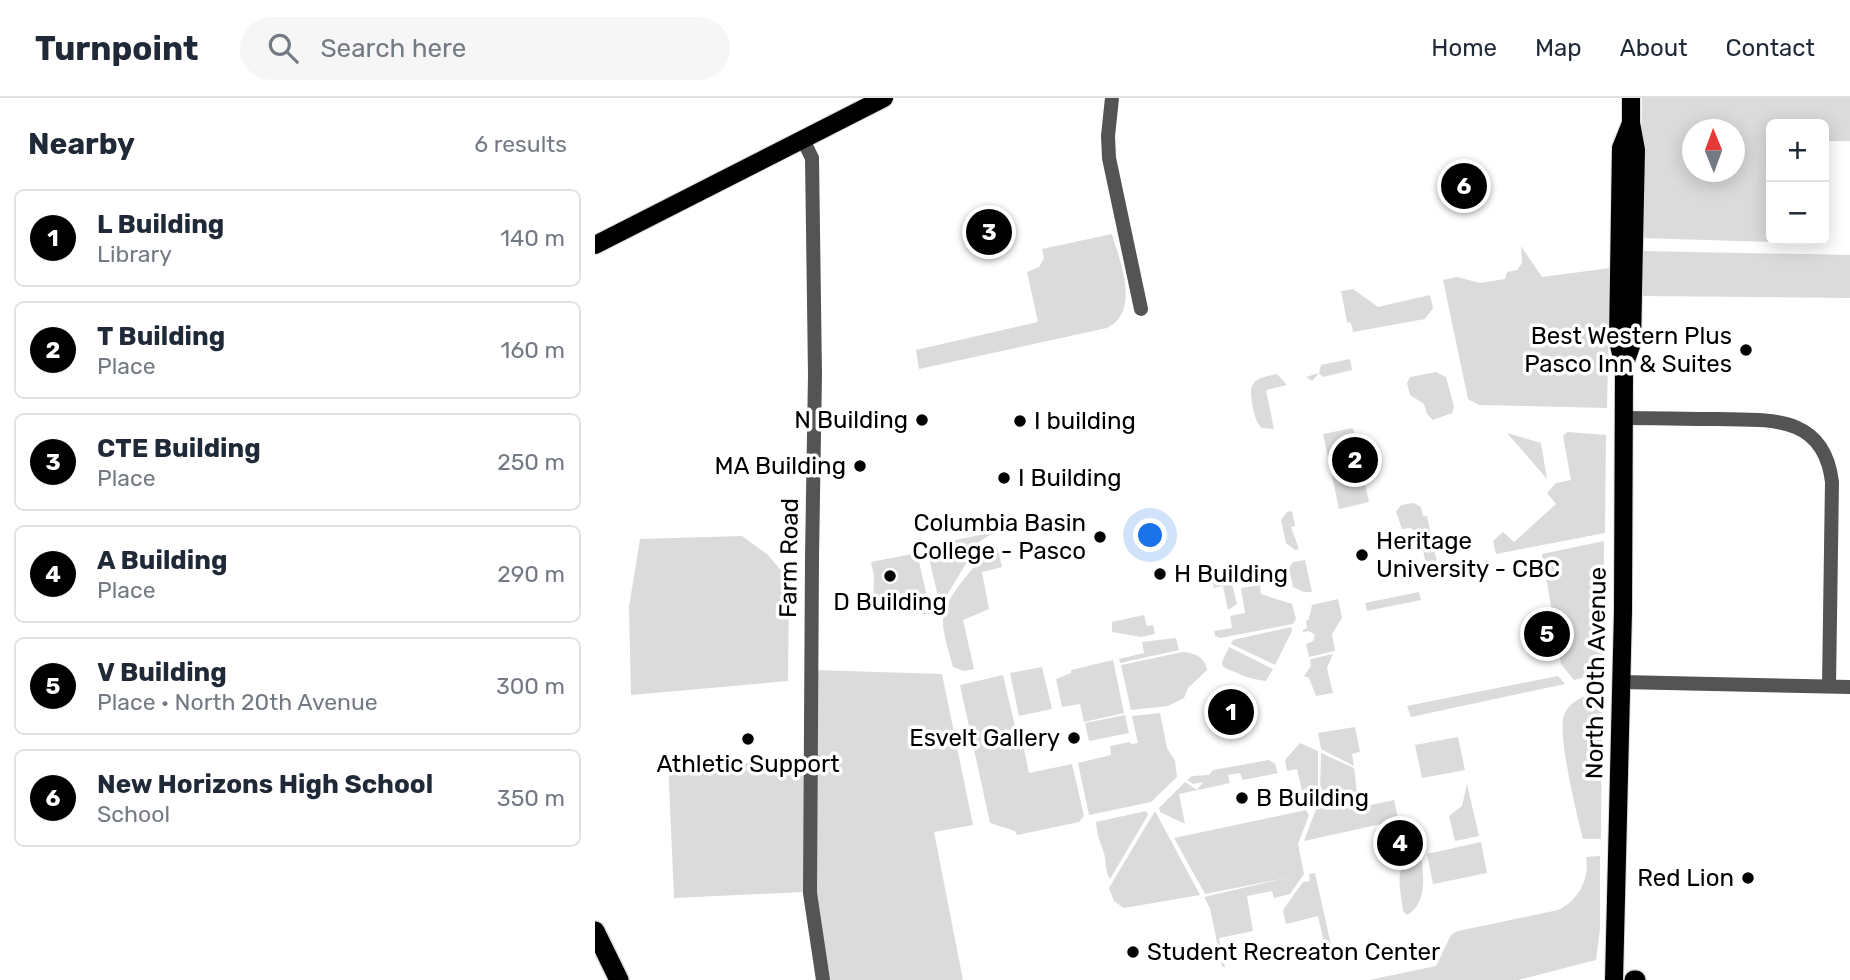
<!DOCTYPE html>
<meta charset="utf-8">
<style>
:root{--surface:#fff;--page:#f6f6f7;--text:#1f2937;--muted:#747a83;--line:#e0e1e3;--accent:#000}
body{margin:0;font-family:Rubik,sans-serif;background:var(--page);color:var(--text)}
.controls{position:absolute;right:21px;top:21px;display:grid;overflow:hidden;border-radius:10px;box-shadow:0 4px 18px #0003}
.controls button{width:63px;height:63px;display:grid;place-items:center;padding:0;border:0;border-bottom:2px solid var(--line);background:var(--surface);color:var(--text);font:35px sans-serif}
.compass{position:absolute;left:1087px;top:21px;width:63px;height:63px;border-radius:50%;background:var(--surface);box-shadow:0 4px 18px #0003;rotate:359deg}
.you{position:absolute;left:556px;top:438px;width:24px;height:24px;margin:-18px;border:5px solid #fff;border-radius:50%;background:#1a73e8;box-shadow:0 0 0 10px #1a73e833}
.badge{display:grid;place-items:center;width:46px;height:46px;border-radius:50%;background:var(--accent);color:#fff;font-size:23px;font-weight:700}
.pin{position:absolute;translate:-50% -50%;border:4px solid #fff;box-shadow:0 2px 7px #0006}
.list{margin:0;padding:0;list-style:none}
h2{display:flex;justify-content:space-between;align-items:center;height:91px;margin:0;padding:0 28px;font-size:30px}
h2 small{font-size:23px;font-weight:400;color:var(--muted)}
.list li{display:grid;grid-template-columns:46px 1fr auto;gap:21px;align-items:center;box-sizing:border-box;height:98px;margin:0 14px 14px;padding:0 14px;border:2px solid var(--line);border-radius:10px}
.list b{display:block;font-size:26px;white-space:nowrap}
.list p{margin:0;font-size:23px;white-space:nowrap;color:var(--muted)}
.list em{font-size:23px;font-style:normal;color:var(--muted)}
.icon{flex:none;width:38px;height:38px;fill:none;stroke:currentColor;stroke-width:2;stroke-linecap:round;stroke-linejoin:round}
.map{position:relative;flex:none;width:1255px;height:882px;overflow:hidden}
header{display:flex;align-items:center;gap:42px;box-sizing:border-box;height:98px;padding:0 35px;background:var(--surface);border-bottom:2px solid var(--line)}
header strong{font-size:33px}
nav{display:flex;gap:38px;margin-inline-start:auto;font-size:24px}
.search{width:490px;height:63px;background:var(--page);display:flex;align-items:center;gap:18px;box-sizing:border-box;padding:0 24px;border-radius:38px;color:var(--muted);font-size:26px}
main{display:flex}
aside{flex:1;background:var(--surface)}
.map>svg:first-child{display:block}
.green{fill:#dbdbdb;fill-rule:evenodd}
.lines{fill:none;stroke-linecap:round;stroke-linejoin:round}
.major-casing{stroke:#dbdbdb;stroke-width:20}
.highway-casing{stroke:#dbdbdb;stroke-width:22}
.minor{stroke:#545454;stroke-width:14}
.major{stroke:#000;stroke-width:18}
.highway{stroke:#000;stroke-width:19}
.poi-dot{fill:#000;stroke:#fff;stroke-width:2.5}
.labels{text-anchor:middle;stroke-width:7;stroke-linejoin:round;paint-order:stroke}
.poi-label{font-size:24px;fill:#000;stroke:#fff;text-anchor:end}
.street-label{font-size:24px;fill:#000;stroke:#fff}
</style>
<header>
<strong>Turnpoint</strong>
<div class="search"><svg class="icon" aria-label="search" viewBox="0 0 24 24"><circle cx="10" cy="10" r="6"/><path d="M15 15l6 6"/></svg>Search here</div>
<nav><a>Home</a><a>Map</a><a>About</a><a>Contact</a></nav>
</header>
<main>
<aside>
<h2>Nearby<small>6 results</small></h2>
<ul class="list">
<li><span class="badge">1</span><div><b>L Building</b><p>Library</p></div><em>140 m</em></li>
<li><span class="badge">2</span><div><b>T Building</b><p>Place</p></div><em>160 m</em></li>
<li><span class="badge">3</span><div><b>CTE Building</b><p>Place</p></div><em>250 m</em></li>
<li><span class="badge">4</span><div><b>A Building</b><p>Place</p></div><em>290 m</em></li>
<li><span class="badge">5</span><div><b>V Building</b><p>Place · North 20th Avenue</p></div><em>300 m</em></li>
<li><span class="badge">6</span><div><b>New Horizons High School</b><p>School</p></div><em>350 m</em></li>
</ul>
</aside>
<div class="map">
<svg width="1255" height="882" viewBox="0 0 1255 882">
<rect width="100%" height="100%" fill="#fff"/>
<path class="green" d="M1047,0H1255V43H1229V26H1176V142H1179L1177,144L1045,140ZM1098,32H1140V74H1098Z
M517,136C525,164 546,213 512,230L324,271L321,252L443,224L432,174L444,169L449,160L447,151Z
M926,148L947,179L1015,170L1012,310L884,307L873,301L848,182L862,179L885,185L910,181L912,174L922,172L927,165Z
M1046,153L1255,157V200L1045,198Z
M758,191L783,209L835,197L838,210L830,221L758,234L756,225L752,224L746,193Z
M755,261L757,272L728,279L724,275L717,283L711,279L724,275L726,267Z
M841,274L851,279L859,309L857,315L838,322L832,316L829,306L815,297L812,285L815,279Z
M682,276L692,287L671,292L679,331L667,330C661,325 660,318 658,310C653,284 657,281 682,276Z
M758,330L774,404L744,411L728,336Z
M972,334L1011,337L1010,435L901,456L898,443L908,434L919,444L961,406L952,395L961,385L976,382L968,338Z
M912,335L946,345L952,381Z
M819,405L826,409L828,418H832L843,469L832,471L824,433L822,435L816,430L807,431L801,414L806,407Z
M697,413L700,428L696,429L704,451L700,452L691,445L686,422L692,414Z
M409,432L393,438L384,444L349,502H344L331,448Z
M147,438L173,457L194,482L193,583L36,597L34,509L45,441Z
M1009,443L1008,565L1001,576L979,582L966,566L947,456Z
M402,449L407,469L387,474L394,511L368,522L379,571L369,573L358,569C354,554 347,535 348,519C350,500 386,458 402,449Z
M322,455L336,516L278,514L279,478L276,464Z
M710,462L717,494H709L698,489L694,470L698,464Z
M634,474L642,506L633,512L628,488L619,490L616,478Z
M665,487L666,496L697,506L701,520L698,526L625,540L620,538L619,533L637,530L635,518L650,515L646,490Z
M824,494L826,502L772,513L770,505Z
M743,501L747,520L737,536L740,553L714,559L711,546L718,543L720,537L714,533L708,534V532L712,530L711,523L714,521L717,507Z
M549,517L552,528L558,527L560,536L546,539L517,534V524Z
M696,529L697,533L680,567L636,546L638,542Z
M581,540L584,552L525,565L524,561L549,555L547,544Z
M634,549L678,571L671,583C657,582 641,575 628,569L627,564Z
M588,554C600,555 610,559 612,572L593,590L589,600L573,608L536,612L526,567Z
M738,556L732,570L738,595L721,598L714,580L709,578L716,568L715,563L716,561Z
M518,562L529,615L489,624L485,606L467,609L461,581L476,575V572Z
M447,569L457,611L424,618L415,575Z
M218,572L347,576L378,727L339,734L368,882H232L218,781Z
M408,577L422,637H426L434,675L477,666L489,718L484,724L422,737L420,733L395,725L365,587Z
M963,578L970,586L816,619L812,608Z
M1000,596L1007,600L1006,741H988C982,717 962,636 969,617C974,604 987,598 1000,596Z
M565,615L572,650L580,663L582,679L556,704L494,717L483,665L516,657L515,648L535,644L536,646L543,645L537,618Z
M530,617L534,635L494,643L490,625Z
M760,629L765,654L757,656L759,668L726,651L723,635Z
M863,639L870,672L827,680L820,647Z
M705,645L723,653V692L708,697L702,671L692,673L690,662Z
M726,655L759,670L762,694L729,697L725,694Z
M674,662L680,666L683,675L648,682L645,675L633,677L635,685L584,696L590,726L565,714L564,710L590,684L602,692L608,684L598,686L592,682L597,678L614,677L618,672Z
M73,663L210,667L209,794L79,800Z
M872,686L884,738L860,743L854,718L867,708Z
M799,702L803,720L789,723L786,726L709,743L723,706C737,696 745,707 757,711Z
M711,712L714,717L703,746L709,776L695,796L679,800L677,793L652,798L658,833L624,840L630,869H627L615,810L609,799L696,779L610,796L579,740Z
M551,713L553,717L515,781C509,771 512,762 508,752C504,742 502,735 501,724Z
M560,713L605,797L529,810L519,803L514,790Z
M886,744L892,775L838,786L832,756Z
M826,758C829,777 832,806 812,817L808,813C806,791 795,763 826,758Z
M1005,758V831L1001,862L923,882H774L841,868L856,837L863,833L963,812C983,803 995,781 991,759Z
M720,775L736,847L730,849L723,818L691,826L688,812L708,784L715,783L714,776Z"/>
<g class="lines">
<defs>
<path id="major" d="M0,147L289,0
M1029,268L1037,245L1039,145L1041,52L1036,25V0
M1019,882L1028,513L1029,268L1023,243L1026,50L1036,25"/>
<path id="highway" d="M0,833L24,882
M1039,882H1041"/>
</defs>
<use href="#major" class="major-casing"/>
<use href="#highway" class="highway-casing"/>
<path class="minor" d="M517,0L513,38L514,60L546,211
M207,40L217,60L220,276L217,459L215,795L228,882
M1029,320C1060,320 1090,321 1121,321C1174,322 1229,316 1237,384L1234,588
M1026,584L1255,589"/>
<use href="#major" class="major"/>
<use href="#highway" class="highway"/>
</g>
<g class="poi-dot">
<circle cx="1151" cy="252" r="7"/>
<circle cx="327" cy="322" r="7"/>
<circle cx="425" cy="323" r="7"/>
<circle cx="265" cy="368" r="7"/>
<circle cx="409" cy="380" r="7"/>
<circle cx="505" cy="439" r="7"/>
<circle cx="767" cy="457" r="7"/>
<circle cx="565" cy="476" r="7"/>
<circle cx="295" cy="478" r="7"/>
<circle cx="479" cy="640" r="7"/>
<circle cx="153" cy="641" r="7"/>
<circle cx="647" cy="700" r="7"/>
<circle cx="1153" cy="780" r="7"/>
<circle cx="538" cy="854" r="7"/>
</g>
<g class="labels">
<g class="poi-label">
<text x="1137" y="246">Best Western Plus<tspan x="1137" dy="28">Pasco Inn &amp; Suites</tspan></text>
<text x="313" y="330">N Building</text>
<text x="439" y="331" text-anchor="start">I building</text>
<text x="251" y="376">MA Building</text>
<text x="423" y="388" text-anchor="start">I Building</text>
<text x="491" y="433">Columbia Basin<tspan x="491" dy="28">College - Pasco</tspan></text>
<text x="781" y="451" text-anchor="start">Heritage<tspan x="781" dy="28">University - CBC</tspan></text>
<text x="579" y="484" text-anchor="start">H Building</text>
<text x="295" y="512" text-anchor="middle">D Building</text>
<text x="465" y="648">Esvelt Gallery</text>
<text x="153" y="674" text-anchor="middle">Athletic Support</text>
<text x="661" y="708" text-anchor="start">B Building</text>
<text x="1139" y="788">Red Lion</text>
<text x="552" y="862" text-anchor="start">Student Recreaton Center</text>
</g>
<g class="street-label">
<text transform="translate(194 460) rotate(-89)" y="8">Farm Road</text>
<text transform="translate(1001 575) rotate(-89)" y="8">North 20th Avenue</text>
</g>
</g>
</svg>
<div class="controls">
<button>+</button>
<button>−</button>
</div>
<svg class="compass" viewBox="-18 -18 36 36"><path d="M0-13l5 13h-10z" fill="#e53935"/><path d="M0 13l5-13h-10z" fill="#747a83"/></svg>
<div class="you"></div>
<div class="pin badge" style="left:636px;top:614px">1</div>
<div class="pin badge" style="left:760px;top:362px">2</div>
<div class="pin badge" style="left:394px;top:134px">3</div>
<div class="pin badge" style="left:805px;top:745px">4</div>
<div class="pin badge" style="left:952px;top:536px">5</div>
<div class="pin badge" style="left:869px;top:88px">6</div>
</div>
</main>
